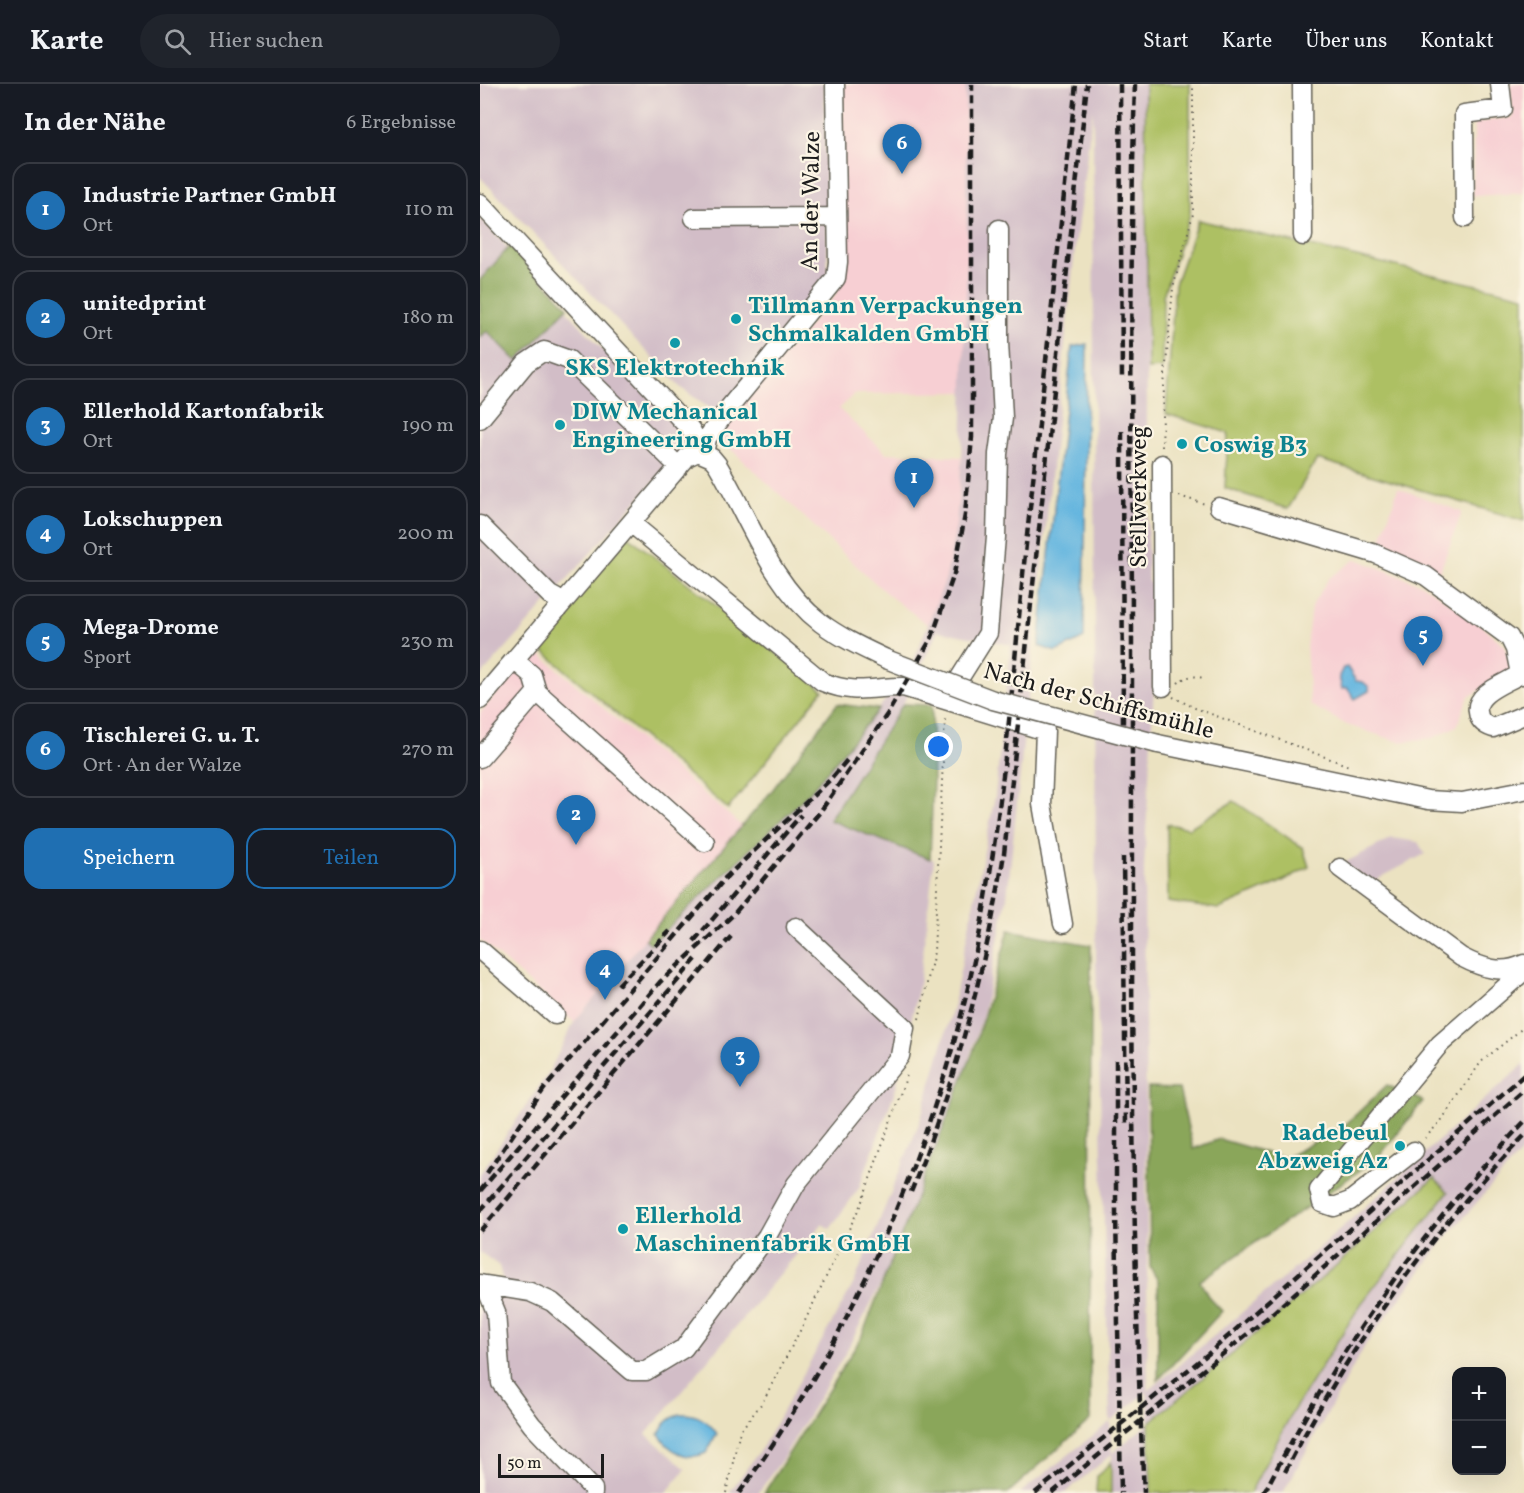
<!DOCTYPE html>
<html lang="de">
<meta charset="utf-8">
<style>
:root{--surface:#171b24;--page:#20242c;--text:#f1f3f6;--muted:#9ea1a6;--line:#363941;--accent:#1f6fb2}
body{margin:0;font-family:Vollkorn,serif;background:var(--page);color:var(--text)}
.controls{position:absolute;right:18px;bottom:18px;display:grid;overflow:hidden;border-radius:12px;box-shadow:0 6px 24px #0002}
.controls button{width:54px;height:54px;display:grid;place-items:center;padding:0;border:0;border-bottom:2px solid var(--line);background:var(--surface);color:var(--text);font:30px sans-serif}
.scale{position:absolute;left:18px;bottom:15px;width:106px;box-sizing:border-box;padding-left:6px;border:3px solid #1c1c1c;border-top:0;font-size:16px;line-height:21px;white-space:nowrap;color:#1c1c1c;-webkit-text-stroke:4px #fcf5e5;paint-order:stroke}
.you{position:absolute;left:459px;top:663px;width:21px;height:21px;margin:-15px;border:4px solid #fff;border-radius:50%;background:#1a73e8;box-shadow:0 0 0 9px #1a73e833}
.badge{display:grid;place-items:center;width:39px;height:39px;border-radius:50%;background:var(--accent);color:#fff;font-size:20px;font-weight:700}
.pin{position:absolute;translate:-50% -50px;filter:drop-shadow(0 2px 3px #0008)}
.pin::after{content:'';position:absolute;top:32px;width:21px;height:18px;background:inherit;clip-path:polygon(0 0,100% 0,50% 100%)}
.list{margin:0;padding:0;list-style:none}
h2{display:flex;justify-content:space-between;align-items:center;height:78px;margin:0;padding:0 24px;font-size:26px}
h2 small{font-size:20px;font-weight:400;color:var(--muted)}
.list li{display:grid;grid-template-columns:39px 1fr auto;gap:18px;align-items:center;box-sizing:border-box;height:96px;margin:0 12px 12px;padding:0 12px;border:2px solid var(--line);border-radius:18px}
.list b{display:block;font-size:22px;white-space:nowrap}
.list p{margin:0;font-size:20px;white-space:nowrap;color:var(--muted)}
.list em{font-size:20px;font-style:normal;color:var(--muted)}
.actions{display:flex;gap:12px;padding:18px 24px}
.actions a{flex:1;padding:14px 0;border:2px solid var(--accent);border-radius:18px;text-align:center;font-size:21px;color:var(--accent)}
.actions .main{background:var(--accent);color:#fff}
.icon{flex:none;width:33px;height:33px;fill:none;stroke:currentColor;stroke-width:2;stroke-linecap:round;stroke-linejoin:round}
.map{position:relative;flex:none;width:1044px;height:1409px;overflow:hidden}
header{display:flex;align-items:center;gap:36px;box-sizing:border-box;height:84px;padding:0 30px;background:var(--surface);border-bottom:2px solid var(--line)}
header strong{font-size:28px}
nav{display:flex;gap:33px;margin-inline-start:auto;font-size:21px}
.search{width:420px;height:54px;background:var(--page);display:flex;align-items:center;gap:15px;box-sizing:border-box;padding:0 21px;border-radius:33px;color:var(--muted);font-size:22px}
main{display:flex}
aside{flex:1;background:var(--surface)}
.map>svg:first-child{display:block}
.built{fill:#f7cfd3}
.industrial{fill:#d2bdc7;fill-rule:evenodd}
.green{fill:#adc064;stroke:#646e40;stroke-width:1.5}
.forest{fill:#8aa65a;stroke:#53613b;stroke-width:1.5}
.water{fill:#64b5df;stroke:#40687e;stroke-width:1.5}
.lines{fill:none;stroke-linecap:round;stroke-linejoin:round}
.minor-casing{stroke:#646156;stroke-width:21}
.path{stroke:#646156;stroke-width:2;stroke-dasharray:1.5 4.5;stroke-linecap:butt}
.minor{stroke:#fff;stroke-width:18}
.rail{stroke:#1c1c1c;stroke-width:4.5;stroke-dasharray:9 4.5;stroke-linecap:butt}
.minor-bridge-casing{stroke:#646156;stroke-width:21;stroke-linecap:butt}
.minor-bridge{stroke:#fff;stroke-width:18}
.culture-dot{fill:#0f9aa8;stroke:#fcf5e5;stroke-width:2}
.labels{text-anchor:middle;stroke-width:4.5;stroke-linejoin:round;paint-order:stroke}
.street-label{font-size:24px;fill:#1c1c1c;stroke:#fcf5e5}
.culture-label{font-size:24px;font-weight:bold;fill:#0d838f;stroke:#fcf5e5;text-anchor:start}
</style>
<header>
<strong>Karte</strong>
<div class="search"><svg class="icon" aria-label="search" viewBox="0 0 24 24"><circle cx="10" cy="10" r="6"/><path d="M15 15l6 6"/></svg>Hier suchen</div>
<nav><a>Start</a><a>Karte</a><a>Über uns</a><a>Kontakt</a></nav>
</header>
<main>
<aside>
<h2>In der Nähe<small>6 Ergebnisse</small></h2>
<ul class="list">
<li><span class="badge">1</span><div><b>Industrie Partner GmbH</b><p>Ort</p></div><em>110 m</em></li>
<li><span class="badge">2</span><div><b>unitedprint</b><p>Ort</p></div><em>180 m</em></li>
<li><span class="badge">3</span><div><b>Ellerhold Kartonfabrik</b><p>Ort</p></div><em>190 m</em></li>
<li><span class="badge">4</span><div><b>Lokschuppen</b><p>Ort</p></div><em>200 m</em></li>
<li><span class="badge">5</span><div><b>Mega-Drome</b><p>Sport</p></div><em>230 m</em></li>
<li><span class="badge">6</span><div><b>Tischlerei G. u. T.</b><p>Ort · An der Walze</p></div><em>270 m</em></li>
</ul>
<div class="actions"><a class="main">Speichern</a><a>Teilen</a></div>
</aside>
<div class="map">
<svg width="1044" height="1409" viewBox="0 0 1044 1409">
<rect width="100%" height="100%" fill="#fcf5e5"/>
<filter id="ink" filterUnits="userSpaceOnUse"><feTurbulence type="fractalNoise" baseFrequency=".0167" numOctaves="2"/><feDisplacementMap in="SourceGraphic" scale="12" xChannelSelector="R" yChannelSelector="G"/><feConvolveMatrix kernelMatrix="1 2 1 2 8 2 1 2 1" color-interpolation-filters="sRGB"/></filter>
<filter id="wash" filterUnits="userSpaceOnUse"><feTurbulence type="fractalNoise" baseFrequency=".008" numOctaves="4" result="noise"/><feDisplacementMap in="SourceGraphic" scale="24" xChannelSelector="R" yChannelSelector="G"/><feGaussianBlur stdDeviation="1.35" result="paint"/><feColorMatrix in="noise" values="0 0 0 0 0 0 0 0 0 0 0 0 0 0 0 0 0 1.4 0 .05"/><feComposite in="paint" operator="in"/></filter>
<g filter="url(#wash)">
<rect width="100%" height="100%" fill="#ebe2c1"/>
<path class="built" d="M363,0H485L487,165L484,308L374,310L359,325L406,369L482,373L476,441L466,494L448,541L407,510L241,356L240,347L248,335L354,213L362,194Z
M1030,0H1044V109L993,112L994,39L1033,33Z
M918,404L982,428L958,493L898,465Z
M876,475L943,501L988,530L1024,561L1033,588L988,613L977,642L953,654L920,658L867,641L830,621L826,563L831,523L849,494Z
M54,565L262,742L94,938L0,856V629Z"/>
<path class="industrial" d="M0,0H344L348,202L236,329L200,303L0,93Z
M485,0H665L668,497L679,510L664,785L668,1307L839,1164L1044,980V1065L963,1157L886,1260L803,1409H770L813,1327L881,1220L968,1109L954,1094L841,1195L669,1339L671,1409H631L632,1370L585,1409H540L630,1338L616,878L613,25L597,146L527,814L503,930L467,1046L422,1159L366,1268L303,1374L278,1409H249L283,1362L374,1199L440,1037L473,923L515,712L531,561L458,547L423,620L349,736L454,776L439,902L416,1004L379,1104L350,1145L342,1140L166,1350L206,1385L186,1409H0V1208L27,1213L19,1182L0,1168V1090L69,988L94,938L165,855L171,860L329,709L430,586L466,494L476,441L482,373L487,165ZM667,1308L669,1339L632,1369L630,1338Z
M0,134L159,304L211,349L204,364L0,593Z
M912,754L938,758L945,770L892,798L862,780Z"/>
<path class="green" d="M665,0H710V130L683,212L682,284L668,285Z
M718,136L1044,212V437L837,375L808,425L745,404L748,349L686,330L695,200Z
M148,452L343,606L248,725L57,562Z
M754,717L823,764L829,783L799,799L739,825L688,818L687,740L709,744Z
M954,1094L968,1108L881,1220L813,1327L770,1409H671L669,1339L841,1195Z
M631,1378V1409H616L617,1392Z"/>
<path class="forest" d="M30,162L88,223L37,277L7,247L0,254V196Z
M357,620L399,625L329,709L171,860L165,855L290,709Z
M423,620L452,621L453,697L450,775L349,736Z
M529,846L611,861L610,1336L528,1409H284L381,1254L493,968Z
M907,1001L943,1017L898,1074L720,1197L728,1212L742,1227L678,1296V1197L670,1183L668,1004L699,1005L713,1065L739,1055L805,1074L864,1042Z"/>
<path class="water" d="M607,260L604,554L576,568L559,562L592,263Z
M867,583L876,597L883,598L889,603V607L875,615L867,604L862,605L859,592L863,584Z
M200,1330C217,1329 228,1336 237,1350L226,1369C208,1378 188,1367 179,1350C184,1339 189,1335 200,1330Z"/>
</g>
<g filter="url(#ink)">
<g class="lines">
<defs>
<path id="minor" d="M822,0L823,152
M0,119L211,346L224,370
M214,134L357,133
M985,134L984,30L1023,25L1020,0
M0,335L46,279L64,267L89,276L199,383
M224,370L227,354L248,325L356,194L358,178L355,0
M682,380L683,603
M739,423L896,470L946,492L1029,553L1035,565L1040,590L1044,591
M151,439L343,598C375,611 391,603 423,603L565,647L562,720L583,840
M0,441L70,511L83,518
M1040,590C1027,599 994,609 998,628C999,637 1004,641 1013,644L1044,631
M57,608L225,758
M467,614L508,549L516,453L518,370L523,334L519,258V145
M0,616L207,373L218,368L232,374L237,380C269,433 290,500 341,539C361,554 383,564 406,575
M678,660L948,716L982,718L1044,706
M0,674L57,608L52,591L34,576
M860,784L981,873C1002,884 1022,891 1044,880
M0,866L75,931
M934,1067L870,1117L854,1123L842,1119L839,1106L960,960L1044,887
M0,1200L5,1201L16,1228L21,1299L52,1341L113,1405V1409
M5,1201L50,1208L72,1218L152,1287H166L204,1264L287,1152L316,1100L420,972L425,944L316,843"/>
</defs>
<use href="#minor" class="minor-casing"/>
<path class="path" d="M682,363L684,302L693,204L713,130V0
M699,412L725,420
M698,599C706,592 712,591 723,594
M693,613L715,624L869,682
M439,935L454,868L465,634
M945,1054L961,1037L1001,978L1044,943
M246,1409L260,1347L282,1319L322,1243L381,1120L427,991"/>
<use href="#minor" class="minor"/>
<path class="rail" d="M640,0L642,296
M655,0C649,196 652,392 652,588C652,861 650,1136 664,1409
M642,347L643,659
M643,773L646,1043
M244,795L352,694L367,676
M214,857L321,731
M138,901L190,847
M636,976V1129L641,1409
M7,1089L64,1005L250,789
M0,1107L180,898L253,831L340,728L408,629L452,553L474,490L485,431L492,353V0
M431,1108C475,998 505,887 524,770L607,0
M0,1127L216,875
M0,1147L254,849
M805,1388C868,1265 948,1151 1044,1052
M259,1409C377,1248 467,1033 502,836C524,715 533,592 545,470C562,313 579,157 596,0
M555,1409L728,1270L1044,991
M572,1409L787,1234L1044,1006
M784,1409C854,1273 938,1150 1044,1038"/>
<defs>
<path id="minor-bridge" d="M406,575L513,616L678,660"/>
</defs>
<use href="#minor-bridge" class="minor-bridge-casing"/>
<use href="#minor-bridge" class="minor-bridge"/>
</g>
</g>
<g class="culture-dot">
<circle cx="256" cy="235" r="6"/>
<circle cx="195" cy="259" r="6"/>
<circle cx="80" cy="341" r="6"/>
<circle cx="702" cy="360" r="6"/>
<circle cx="920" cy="1062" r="6"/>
<circle cx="143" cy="1145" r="6"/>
</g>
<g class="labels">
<g class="street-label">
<text transform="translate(330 117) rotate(-89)" y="8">An der Walze</text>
<text transform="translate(658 413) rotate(-90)" y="8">Stellwerkweg</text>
<text transform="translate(619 616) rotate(15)" y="8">Nach der Schiffsmühle</text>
</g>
<g class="culture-label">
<text x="268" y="229">Tillmann Verpackungen<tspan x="268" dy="28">Schmalkalden GmbH</tspan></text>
<text x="195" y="291" text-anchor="middle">SKS Elektrotechnik</text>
<text x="92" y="335">DIW Mechanical<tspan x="92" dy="28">Engineering GmbH</tspan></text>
<text x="714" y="368">Coswig B3</text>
<text x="908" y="1056" text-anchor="end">Radebeul<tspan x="908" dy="28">Abzweig Az</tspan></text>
<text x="155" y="1139">Ellerhold<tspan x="155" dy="28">Maschinenfabrik GmbH</tspan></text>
</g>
</g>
</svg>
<div class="controls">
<button>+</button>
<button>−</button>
</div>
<div class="scale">50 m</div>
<div class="you"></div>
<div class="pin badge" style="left:434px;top:424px">1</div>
<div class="pin badge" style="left:96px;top:761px">2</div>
<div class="pin badge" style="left:260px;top:1003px">3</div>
<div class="pin badge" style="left:125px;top:916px">4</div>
<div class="pin badge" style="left:943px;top:582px">5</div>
<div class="pin badge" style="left:422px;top:90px">6</div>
</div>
</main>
